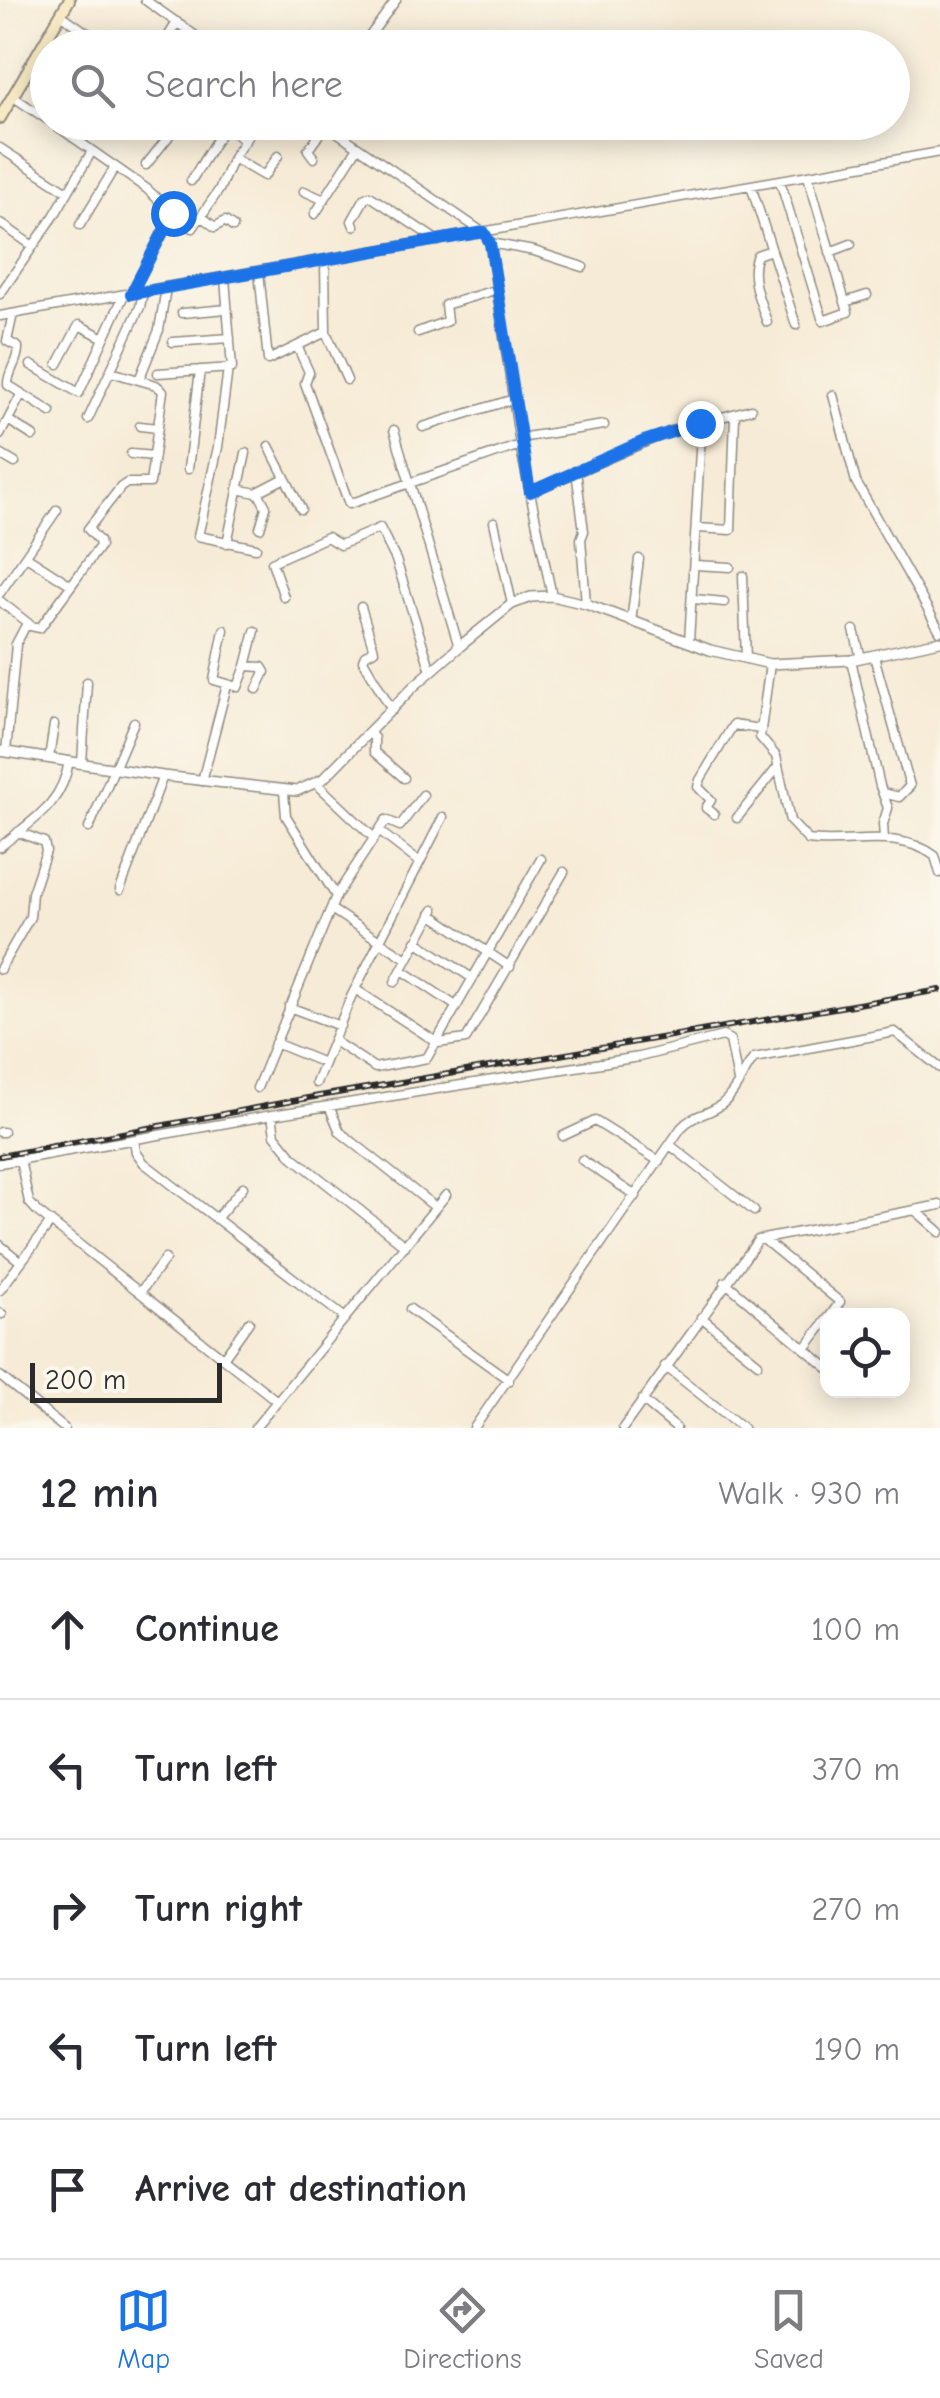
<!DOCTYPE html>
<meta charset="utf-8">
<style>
:root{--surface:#fff;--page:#f2f2f3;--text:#2b2b33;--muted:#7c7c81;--line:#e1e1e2;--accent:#1a73e8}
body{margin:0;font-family:"Comic Neue",sans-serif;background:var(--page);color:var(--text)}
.controls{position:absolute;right:30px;bottom:30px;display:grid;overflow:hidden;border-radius:20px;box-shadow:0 5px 25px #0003}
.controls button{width:90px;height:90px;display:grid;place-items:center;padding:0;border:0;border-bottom:2px solid var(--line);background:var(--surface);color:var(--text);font:50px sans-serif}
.scale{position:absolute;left:30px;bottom:25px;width:192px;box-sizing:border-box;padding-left:10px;border:5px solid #2b2b2b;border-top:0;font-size:28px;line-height:35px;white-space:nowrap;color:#2b2b2b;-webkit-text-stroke:8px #fbf7ec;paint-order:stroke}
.stop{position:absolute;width:30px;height:30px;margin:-22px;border:8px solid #1a73e8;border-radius:50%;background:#fff}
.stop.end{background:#1a73e8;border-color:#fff;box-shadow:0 2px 10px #0008}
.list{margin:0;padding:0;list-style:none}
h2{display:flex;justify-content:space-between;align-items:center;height:130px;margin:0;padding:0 40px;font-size:42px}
h2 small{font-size:32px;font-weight:400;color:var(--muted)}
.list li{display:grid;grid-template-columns:65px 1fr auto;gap:30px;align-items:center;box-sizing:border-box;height:140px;padding:0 40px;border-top:2px solid var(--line)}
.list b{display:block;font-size:38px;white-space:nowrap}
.list em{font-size:32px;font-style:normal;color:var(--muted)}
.icon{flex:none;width:55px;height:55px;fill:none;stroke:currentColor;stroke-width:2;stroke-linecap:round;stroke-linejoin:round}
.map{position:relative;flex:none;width:940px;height:1428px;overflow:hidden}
.search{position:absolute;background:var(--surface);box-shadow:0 5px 25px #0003;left:30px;right:30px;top:30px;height:110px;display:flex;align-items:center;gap:25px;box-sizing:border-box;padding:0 35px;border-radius:55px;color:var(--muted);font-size:38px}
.sheet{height:830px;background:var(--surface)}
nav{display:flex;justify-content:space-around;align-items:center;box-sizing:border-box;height:140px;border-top:2px solid var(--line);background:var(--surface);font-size:28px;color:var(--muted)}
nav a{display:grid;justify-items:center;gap:5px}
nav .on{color:var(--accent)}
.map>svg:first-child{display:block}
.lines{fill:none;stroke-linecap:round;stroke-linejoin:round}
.minor-casing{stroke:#908b80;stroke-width:11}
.tertiary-casing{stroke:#908b80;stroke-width:12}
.secondary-casing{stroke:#908b80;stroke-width:14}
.minor{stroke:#fff;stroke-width:8}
.tertiary{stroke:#fff;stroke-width:9}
.secondary{stroke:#f7e9c3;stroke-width:10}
.rail-casing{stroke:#2b2b2b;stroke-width:6}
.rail{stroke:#fbf7ec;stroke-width:2.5;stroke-dasharray:8;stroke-linecap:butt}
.route{stroke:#1a73e8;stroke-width:12}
</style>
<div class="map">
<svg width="940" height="1428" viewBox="0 0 940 1428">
<rect width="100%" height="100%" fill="#fbf7ec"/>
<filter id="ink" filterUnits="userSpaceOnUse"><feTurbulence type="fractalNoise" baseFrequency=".01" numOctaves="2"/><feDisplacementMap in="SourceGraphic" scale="20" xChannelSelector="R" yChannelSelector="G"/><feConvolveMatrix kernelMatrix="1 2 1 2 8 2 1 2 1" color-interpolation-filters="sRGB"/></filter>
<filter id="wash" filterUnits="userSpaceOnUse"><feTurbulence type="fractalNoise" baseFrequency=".0048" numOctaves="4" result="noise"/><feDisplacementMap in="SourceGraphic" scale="40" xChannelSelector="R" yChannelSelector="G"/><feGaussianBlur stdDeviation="2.25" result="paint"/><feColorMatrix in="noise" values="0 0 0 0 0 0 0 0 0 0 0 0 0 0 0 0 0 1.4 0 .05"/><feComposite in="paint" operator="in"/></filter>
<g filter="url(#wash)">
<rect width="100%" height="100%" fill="#f6ebd6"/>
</g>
<g filter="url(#ink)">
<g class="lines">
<defs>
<path id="minor" d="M145,0L213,48
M60,14L109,48
M46,38L59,48
M161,48L177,22
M361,48L396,0
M12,96L48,120
M51,122L147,189L183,223L193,228L219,190L233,158L257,122
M220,122L245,141
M322,122L484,233L490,243L520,445L552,596
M0,148L68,192
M233,158L264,176L278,156
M314,158L308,150L326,125
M146,165L169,136L150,122
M191,181L225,126
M780,181L823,321L848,312L808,176
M751,186L796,325
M304,191L324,200
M315,214L358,147
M202,217L215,227L225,221L233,227
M0,223L33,246
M80,225L115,167
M354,226L352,221L365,198L370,196L438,241
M490,243L534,251L583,267
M830,252L851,244
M325,262L326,332L347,380
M259,272L268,360L326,332
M0,294L54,216L92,151
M131,294L173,213
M845,302L867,295
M182,313L227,309
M13,314L7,341L18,347C19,361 7,372 8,385L51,412
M0,316L940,152
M767,322C760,301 748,276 757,255L771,250
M418,332L447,321L445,305L498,289
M173,342L230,338
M297,346L309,372L305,383L349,504L520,445
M58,364L79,325L104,338
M31,365L79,393L124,295
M228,368L218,447L198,536L256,548
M158,373L232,368L225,278
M139,380L159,330L166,288
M833,395L856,482L940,631
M88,419L140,307L143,292
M8,420L33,436
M140,426L158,428
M423,427L514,399
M394,430L459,647
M0,435L21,395
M519,438L604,425
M269,446L301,509
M0,454L15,463
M131,454L154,456
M188,469L200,370
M576,471L584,531L581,539L586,604
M238,489L256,493L285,478
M258,492L266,507L260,528
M530,492L671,431L751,409
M494,522L512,604
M697,528L731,530L735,415
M227,543L246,453
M26,556L71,585
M695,565L730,567
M743,576L746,659
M0,593L57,510
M284,597L272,562L327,537L340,545L380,528L396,560L431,671
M694,599L724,602
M0,601L29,624
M361,607L374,650L365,655L363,660L392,710
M631,622L639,559
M224,630L214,680L238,687L246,666L262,667L265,672L257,689
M854,630L861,658
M689,642L701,433
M874,656L910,786L899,797L883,793
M851,660L880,786L888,808L883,824L884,839
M770,664L760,737L776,756L790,821L808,840C849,846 898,828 935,856L940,873
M246,666L255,631
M369,732L374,738V752L404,778
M6,752L16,644L26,625L40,628L100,546L99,541L88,529L121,487L127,483H150L163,391L156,385L111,372
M49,758L54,725
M82,763L87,682
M202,781L227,685
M317,784L374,838
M284,792L286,816L336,896
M714,814L706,808L711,800L698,787L700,780L733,725L761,729
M737,818L778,767
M89,828L134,722
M379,831L419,862
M0,847C32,820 62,806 69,761
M120,890L163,776
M331,909L407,959
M431,914L510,967
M416,941L472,978
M0,969L30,917L32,893L46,851L44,842L18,832
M402,970L456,1006
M395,982L434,910
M355,989L438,1043L466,1039L564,872
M289,1007L340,1026
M334,1041L375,1068L427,1058L541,859
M275,1043L324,1063
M316,1083L351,997L443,817
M257,1088L336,896L386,820L400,826L423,795
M329,1106L340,1132L435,1207
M272,1115L275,1135L293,1157L405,1246
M0,1132H3
M563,1136L595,1121L659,1161
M134,1140L136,1152L144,1163L344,1317
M670,1145L754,1211
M20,1160L29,1202L38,1212L277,1401
M582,1160L636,1196
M0,1163L272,1115L639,1057L723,1036L730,1040L738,1081
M915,1210L940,1205
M216,1219L243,1187
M763,1239L840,1302L830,1316
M0,1245L21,1262
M725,1282L828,1368
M0,1290L51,1222
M141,1291L165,1259
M410,1309L509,1380
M0,1313L2,1314
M701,1317L758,1363
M805,1349L828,1318
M224,1357L249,1322
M665,1366L743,1428
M0,1376L64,1428
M855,1390L860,1395
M642,1400L676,1428
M255,1428L446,1195
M474,1428L681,1128C693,1114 709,1115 722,1104C736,1093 743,1072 754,1058L895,1032L940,1068
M623,1428L758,1240L915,1210L940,1232"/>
<path id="tertiary" d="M0,751L163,776L297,791L323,779L413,687L459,647L512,604L531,597L552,596L586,604L710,650L770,664L851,660L940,641"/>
<path id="secondary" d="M0,118L69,0"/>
</defs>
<use href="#minor" class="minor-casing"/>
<use href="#tertiary" class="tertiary-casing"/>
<use href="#secondary" class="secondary-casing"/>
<use href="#minor" class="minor"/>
<use href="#tertiary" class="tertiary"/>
<use href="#secondary" class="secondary"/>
<defs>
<path id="rail" d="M0,1156L308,1098L940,990"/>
</defs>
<use href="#rail" class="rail-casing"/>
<use href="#rail" class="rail"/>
</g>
</g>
<g class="lines" filter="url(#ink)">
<path class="route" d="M173,213L131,294L484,232L490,243L530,492L644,441L700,423"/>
</g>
</svg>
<div class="controls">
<button><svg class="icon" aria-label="locate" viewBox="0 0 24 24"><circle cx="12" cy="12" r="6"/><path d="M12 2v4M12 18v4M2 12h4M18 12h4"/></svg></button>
</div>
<div class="scale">200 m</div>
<div class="stop" style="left:173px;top:213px"></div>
<div class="stop end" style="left:700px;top:423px"></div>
<div class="search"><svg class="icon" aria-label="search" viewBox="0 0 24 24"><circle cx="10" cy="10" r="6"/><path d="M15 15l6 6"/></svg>Search here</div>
</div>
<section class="sheet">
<h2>12 min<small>Walk · 930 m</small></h2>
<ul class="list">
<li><svg class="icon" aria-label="ahead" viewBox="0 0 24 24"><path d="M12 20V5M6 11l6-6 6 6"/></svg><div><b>Continue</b></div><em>100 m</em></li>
<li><svg class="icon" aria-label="left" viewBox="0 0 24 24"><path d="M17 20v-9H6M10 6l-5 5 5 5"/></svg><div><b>Turn left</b></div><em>370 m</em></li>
<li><svg class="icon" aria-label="right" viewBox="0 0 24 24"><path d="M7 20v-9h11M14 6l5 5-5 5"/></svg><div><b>Turn right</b></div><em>270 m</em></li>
<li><svg class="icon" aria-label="left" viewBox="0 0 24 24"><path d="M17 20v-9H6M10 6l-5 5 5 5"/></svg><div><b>Turn left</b></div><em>190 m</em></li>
<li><svg class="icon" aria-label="arrive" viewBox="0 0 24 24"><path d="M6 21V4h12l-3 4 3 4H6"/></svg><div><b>Arrive at destination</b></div></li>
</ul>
</section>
<nav>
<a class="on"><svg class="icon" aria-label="map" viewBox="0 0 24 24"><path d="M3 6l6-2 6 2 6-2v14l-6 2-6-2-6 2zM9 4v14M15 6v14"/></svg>Map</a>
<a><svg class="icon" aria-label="directions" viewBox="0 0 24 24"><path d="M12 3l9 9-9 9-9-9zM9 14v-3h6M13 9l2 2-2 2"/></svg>Directions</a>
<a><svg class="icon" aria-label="saved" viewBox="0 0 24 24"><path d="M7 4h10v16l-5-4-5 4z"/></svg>Saved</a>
</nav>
